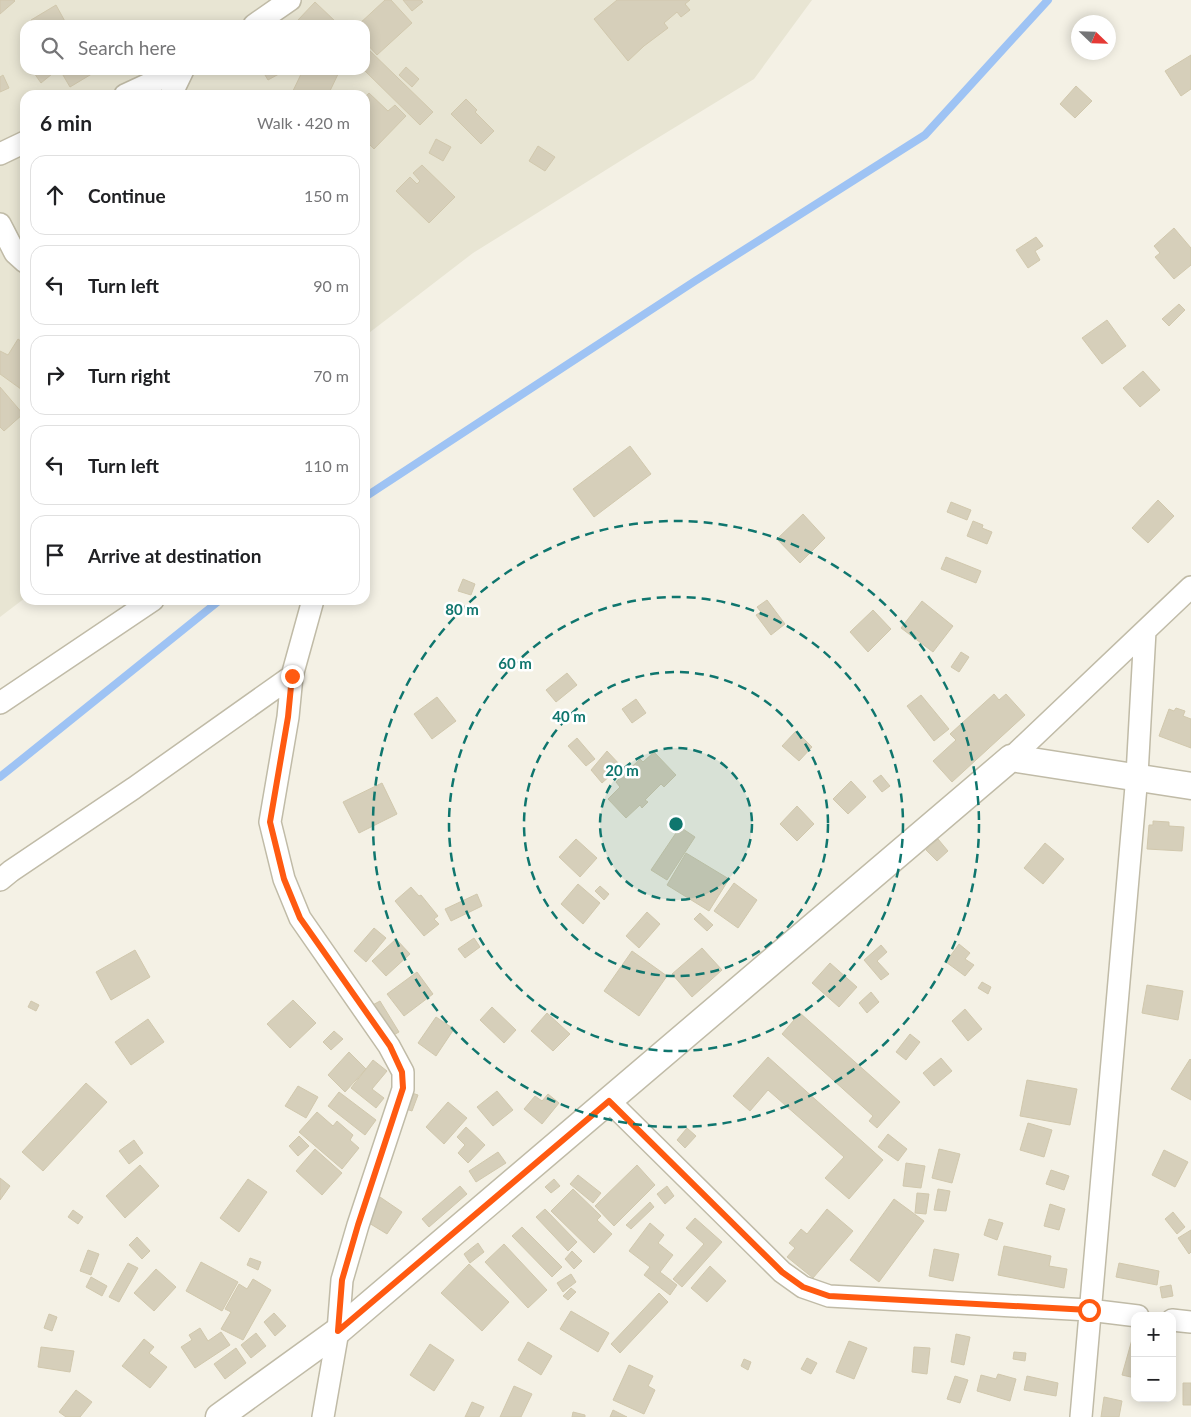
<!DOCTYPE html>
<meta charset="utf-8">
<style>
:root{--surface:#fff;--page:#f2f2f2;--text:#202124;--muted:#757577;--line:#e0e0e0}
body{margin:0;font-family:Lato,sans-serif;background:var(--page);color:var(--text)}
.controls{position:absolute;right:15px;bottom:15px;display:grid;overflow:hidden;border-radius:10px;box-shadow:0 2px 12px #0003}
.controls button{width:45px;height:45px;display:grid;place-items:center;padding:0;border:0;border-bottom:1px solid var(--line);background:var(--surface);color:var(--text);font:25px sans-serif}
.compass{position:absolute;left:1071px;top:15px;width:45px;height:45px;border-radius:50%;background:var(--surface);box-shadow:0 2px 12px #0003;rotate:113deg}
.stop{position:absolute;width:15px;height:15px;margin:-11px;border:4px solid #ff5a11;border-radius:50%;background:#fff}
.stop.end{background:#ff5a11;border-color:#fff;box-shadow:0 1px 5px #0008}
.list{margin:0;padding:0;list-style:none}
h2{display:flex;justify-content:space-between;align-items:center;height:65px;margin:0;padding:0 20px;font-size:21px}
h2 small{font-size:16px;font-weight:400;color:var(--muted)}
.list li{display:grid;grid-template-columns:32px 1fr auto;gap:15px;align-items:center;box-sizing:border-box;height:80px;margin:0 10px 10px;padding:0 10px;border:1px solid var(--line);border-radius:15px}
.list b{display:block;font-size:19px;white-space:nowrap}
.list em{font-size:16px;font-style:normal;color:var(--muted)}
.icon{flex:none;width:28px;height:28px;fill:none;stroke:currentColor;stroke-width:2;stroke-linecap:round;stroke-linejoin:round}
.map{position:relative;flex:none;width:1191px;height:1417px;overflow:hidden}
.search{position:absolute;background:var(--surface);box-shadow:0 2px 12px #0003;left:20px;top:20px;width:350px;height:55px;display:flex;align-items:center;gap:12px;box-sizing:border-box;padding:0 18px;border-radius:15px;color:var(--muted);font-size:19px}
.panel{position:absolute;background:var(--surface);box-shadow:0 2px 12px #0003;left:20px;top:90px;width:350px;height:515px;border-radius:15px}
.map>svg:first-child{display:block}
.residential{fill:#e8e5d3;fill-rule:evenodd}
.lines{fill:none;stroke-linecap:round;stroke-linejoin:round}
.stream{stroke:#9ec3f4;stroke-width:8}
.building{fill:#d6cfba;stroke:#d1c8ad}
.minor-casing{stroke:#c0bba7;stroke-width:24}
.tertiary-casing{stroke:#c0bba7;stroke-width:29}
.minor{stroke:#fff;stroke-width:21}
.tertiary{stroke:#fff;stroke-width:26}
.route{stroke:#ff5a11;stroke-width:6}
.ring{fill:none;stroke:#0f766e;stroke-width:2.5;stroke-dasharray:9 6}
.centre{fill:#0f766e;stroke:#fff;stroke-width:2.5}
.ring-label{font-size:15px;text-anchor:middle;font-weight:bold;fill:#0f766e;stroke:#fff;stroke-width:5;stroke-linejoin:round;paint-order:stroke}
</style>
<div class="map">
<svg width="1191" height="1417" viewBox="0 0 1191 1417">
<rect width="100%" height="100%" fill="#f4f1e5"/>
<path class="residential" d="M0,0H812L754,79L633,153L473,253L365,336V95H25V598L0,617ZM25,25H365V70H25Z"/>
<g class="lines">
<path class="stream" d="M365,497L695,281L925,135L1048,0
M0,777L220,600"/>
</g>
<path class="building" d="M0,0H14L15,1L0,14Z
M385,0H391L412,23L377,55L365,42V25H358Z
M403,0H421L423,2L412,11Z
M617,0H690L685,4L690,10L681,17L677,12L664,23L668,28L644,46L628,61L594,19Z
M315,2L336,22L338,20L343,25H303L298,20Z
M56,5L67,25H34L31,20Z
M365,46L433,112L420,125L364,70H365Z
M1191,55V89L1181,96L1165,71Z
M406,67L419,79L412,87L399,75Z
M32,70H49L52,74L41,83Z
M60,70H94L95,72L70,87Z
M262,70H286L268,80Z
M303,70H340L328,95H291Z
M3,75L9,88L0,92V77Z
M1076,86L1092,101L1075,118L1060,104Z
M369,93L388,111L395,105L406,116L374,149L365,140V97Z
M466,99L477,110L475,112L494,131L481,144L451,114Z
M436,139L451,147L443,161L429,153Z
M538,146L555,157L545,171L529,161Z
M422,165L455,197L429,223L396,191L410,177L417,184L420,181L413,173Z
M1174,228L1191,248V265L1174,279L1155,257L1160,253L1154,246Z
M1036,237L1043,246L1035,251L1040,260L1028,268L1016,250Z
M1179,304L1185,310L1169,326L1162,319Z
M1107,320L1126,346L1102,364L1082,338Z
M18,339L25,344V392L0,374V351L8,355Z
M1143,371L1160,390L1140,407L1123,388Z
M0,387L23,414L4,431L0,427Z
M630,446L651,474L594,517L573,489Z
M1158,500L1174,516L1148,543L1132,528Z
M951,502L971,510L967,520L947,512Z
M803,514L825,538L800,563L777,539Z
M973,521L983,525L982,528L992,532L987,544L967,536Z
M946,557L981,571L976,583L941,569Z
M463,579L475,584L471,595L458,591Z
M767,600L785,624L771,635L756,615L761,612L757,607Z
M922,601L953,626L933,652L901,628Z
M873,610L891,629L868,652L850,632Z
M961,652L969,657L959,672L951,667Z
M567,673L577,685L556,702L546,690Z
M994,694L999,700L1006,694L1025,715L952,782L933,761L956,740L950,734Z
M921,695L949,729L934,741L907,706Z
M437,697L456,721L432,739L414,714Z
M636,699L646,713L632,723L622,709Z
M1176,708L1185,711L1183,716L1191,719V748L1159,736L1169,709L1174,711Z
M796,731L812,747L799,761L782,746Z
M577,738L595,759L586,766L568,746Z
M607,751L621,766L602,783L591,770Z
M654,752L676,775L664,787L661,784L645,800L648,802L642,808L640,805L626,818L608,799L620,787L616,782L640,759L643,762Z
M881,775L890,786L882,792L873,781Z
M851,781L866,797L848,814L833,799Z
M382,783L397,814L359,833L343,802Z
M797,806L814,824L797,841L780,824Z
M1153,821L1169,822V826L1184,827L1182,851L1147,849L1149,825H1153Z
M680,827L695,837L667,880L651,870Z
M576,839L597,858L580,877L559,857Z
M938,839L948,851L937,861L926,850Z
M1045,843L1064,859L1043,884L1024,868Z
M686,853L729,879L709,911L667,885Z
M734,883L757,900L738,928L714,911Z
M578,884L600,903L583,924L561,904Z
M600,886L609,894L604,900L595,891Z
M411,887L419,896L421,895L438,916L434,919L439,924L424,936L395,901Z
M477,894L482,906L451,921L445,909Z
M647,912L660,924L639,948L626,936Z
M700,913L713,925L707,931L694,919Z
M374,928L386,938L366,962L354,951Z
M474,938L480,947L465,958L458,949Z
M396,939L410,954L386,976L372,961Z
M959,944L970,953L965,959L974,965L965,976L946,962Z
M881,945L887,952L877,961L889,974L881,980L864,960Z
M702,948L722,970L692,997L672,974Z
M135,950L150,977L111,1000L96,972Z
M632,951L667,976L639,1016L604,991Z
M830,963L857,987L839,1007L812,983Z
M417,972L433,994L404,1016L387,994Z
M982,982L991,987L988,994L978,988Z
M1147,985L1183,991L1178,1020L1142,1013Z
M871,992L879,1002L867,1013L859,1003Z
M293,1000L316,1023L290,1048L267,1024Z
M31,1001L39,1005L36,1011L28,1007Z
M380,1001L399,1032L388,1038L369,1007Z
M492,1007L516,1030L504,1043L480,1020Z
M965,1009L982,1029L968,1041L952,1021Z
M547,1013L570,1034L553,1051L531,1031Z
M800,1013L900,1102L877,1128L869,1121L873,1116L782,1034Z
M436,1017L454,1029L436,1056L418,1043Z
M148,1019L164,1042L131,1065L115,1042Z
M334,1031L343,1039L331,1050L323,1042Z
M910,1034L920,1042L906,1060L896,1052Z
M349,1052L366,1069L345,1092L328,1075Z
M768,1057L883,1160L849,1199L825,1178L844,1157L768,1090L750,1111L733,1096Z
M941,1058L952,1071L934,1086L923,1073Z
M1190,1059L1191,1060V1100L1171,1089Z
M373,1060L387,1071L372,1089L384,1098L376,1108L351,1088Z
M1027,1080L1077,1089L1070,1125L1020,1116Z
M86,1083L107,1102L43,1171L22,1152Z
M298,1086L318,1097L306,1118L285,1106Z
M406,1091L418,1095L412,1111L400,1107Z
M497,1091L513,1110L493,1126L477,1107Z
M339,1092L376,1120L365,1135L328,1106Z
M548,1094L559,1103L542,1124L524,1109L535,1096L542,1101Z
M448,1102L467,1118L444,1144L426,1127Z
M317,1112L333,1126L337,1121L353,1135L350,1140L359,1148L342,1169L299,1132Z
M1028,1123L1052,1130L1044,1157L1020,1150Z
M466,1127L485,1145L468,1163L458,1153L465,1145L457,1137Z
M687,1128L696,1136L685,1148L677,1140Z
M888,1134L907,1149L898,1161L878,1147Z
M299,1136L309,1146L298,1156L289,1146Z
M134,1140L143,1153L129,1164L119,1151Z
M315,1149L342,1173L322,1195L296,1171Z
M939,1149L960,1154L952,1183L932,1178Z
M1164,1150L1188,1162L1175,1187L1152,1175Z
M498,1152L506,1163L476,1182L469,1171Z
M906,1163L925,1166L921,1188L903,1186Z
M140,1165L159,1186L125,1218L106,1196Z
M637,1165L655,1185L614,1226L595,1206Z
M1051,1170L1069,1176L1064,1190L1046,1184Z
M578,1175L601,1193L593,1203L570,1184Z
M0,1178L10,1186L0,1200Z
M248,1179L267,1192L239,1232L220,1218Z
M554,1179L560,1186L551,1193L545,1187Z
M460,1186L467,1194L429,1227L422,1219Z
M667,1186L674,1196L665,1204L657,1194Z
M573,1189L601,1216L597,1220L612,1234L594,1253L551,1211Z
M938,1189L950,1191L946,1211L934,1210Z
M917,1193L929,1194L926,1214L915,1213Z
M380,1197L402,1212L387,1234L364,1220Z
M894,1199L924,1221L879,1282L850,1260Z
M650,1202L654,1207L631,1229L626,1225Z
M1050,1204L1065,1209L1059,1230L1044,1226Z
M545,1209L577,1242L568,1251L536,1217Z
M827,1209L853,1231L813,1278L787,1257L795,1248L789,1243L801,1229L807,1234Z
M73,1210L83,1217L78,1224L68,1217Z
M1173,1212L1185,1227L1177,1234L1165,1219Z
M695,1218L722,1242L682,1287L673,1279L704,1244L686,1228Z
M989,1219L1003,1223L997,1240L984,1235Z
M650,1223L664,1235L658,1243L673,1255L660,1272L677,1285L670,1295L644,1275L650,1267L629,1251Z
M522,1227L562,1267L552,1277L512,1236Z
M1191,1230V1252L1189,1254L1178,1238Z
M137,1237L150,1251L142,1259L129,1245Z
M478,1243L484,1252L470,1263L464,1254Z
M504,1244L547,1290L528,1308L485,1262Z
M1004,1246L1051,1256L1049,1266L1067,1269L1064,1288L998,1275Z
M934,1249L959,1254L953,1281L929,1276Z
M88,1250L99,1254L91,1275L80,1271Z
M572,1251L582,1261L574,1269L565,1259Z
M250,1258L261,1262L258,1270L247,1265Z
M201,1262L238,1282L222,1311L186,1291Z
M128,1263L138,1268L119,1302L109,1297Z
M1119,1263L1159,1271L1157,1285L1116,1277Z
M469,1264L509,1302L482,1331L441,1293Z
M710,1266L726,1281L707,1302L691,1288Z
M156,1269L176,1287L154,1311L134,1293Z
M571,1274L576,1282L563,1292L557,1283Z
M91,1277L107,1286L102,1296L86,1287Z
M253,1279L271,1290L243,1340L221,1329L231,1312L225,1309L239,1284L247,1289Z
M1171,1285L1173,1296L1162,1298L1160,1287Z
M571,1288L576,1292L568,1300L563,1296Z
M659,1293L668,1302L620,1353L611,1344Z
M571,1311L609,1333L598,1352L560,1329Z
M274,1313L286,1326L275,1336L264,1322Z
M49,1314L57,1317L52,1331L44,1328Z
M200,1328L208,1341L221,1332L230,1345L195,1368L181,1347L192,1340L189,1335Z
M256,1333L266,1346L251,1358L241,1345Z
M956,1334L970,1337L964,1365L951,1362Z
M1133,1336L1135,1337V1378L1122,1375Z
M144,1339L154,1347L149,1353L167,1367L150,1388L122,1366Z
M849,1341L867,1348L854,1379L836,1372Z
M528,1342L552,1356L541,1375L518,1360Z
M430,1344L454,1360L434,1391L410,1375Z
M41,1347L74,1351L70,1372L38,1367Z
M914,1347L930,1348L927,1374L912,1372Z
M236,1348L246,1363L225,1379L214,1364Z
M1014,1352L1026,1353L1025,1361L1013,1359Z
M807,1358L817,1363L811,1374L801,1369Z
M744,1359L751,1362L748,1370L741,1366Z
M629,1365L653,1376L648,1386L655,1390L644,1414L613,1400Z
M998,1374L1016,1379L1010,1401L977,1391L981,1375L996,1379Z
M955,1376L968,1380L960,1403L947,1399Z
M1027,1376L1058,1383L1056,1396L1024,1390Z
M1183,1383H1191V1405H1183Z
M514,1386L532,1394L521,1417H500Z
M76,1390L92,1402L80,1417H66L59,1412Z
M1104,1397L1122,1401L1119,1417H1101Z
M472,1402L484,1407L479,1417H465Z
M613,1410L627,1417H610Z
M573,1412L585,1415V1417H572Z"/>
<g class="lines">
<defs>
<path id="minor" d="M254,25L290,0
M125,95L179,70
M171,95L183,70
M0,154L25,142
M0,224L15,253L25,262
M313,600L292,676L288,717L270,822L284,879L300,918L389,1046L403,1072V1089L358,1225L342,1280L338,1331L323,1417
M0,703L153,600
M1011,758L1191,587
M0,880L11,871L134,788L292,676
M609,1101L782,1272L803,1287L829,1296L1089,1310L1138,1316
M1172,1320L1191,1322
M1081,1417L1137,775L1145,631"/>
<path id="tertiary" d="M219,1417L338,1331L1011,758L1191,786"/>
</defs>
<use href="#minor" class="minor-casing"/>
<use href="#tertiary" class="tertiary-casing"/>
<use href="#minor" class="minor"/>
<use href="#tertiary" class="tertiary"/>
</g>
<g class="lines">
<path class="route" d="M292,676L288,717L270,822L284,879L300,918L390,1046L402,1072L403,1088L358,1225L342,1280L338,1331L609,1101L782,1272L803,1287L829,1296L1089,1310"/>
</g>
<circle cx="676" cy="824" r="76" fill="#0f766e" fill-opacity=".12"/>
<g class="ring">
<circle cx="676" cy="824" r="76"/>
<circle cx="676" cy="824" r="152"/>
<circle cx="676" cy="824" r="227"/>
<circle cx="676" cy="824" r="303"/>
</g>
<circle cx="676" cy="824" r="8" class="centre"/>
<g class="ring-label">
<text x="462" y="615">80 m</text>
<text x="515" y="669">60 m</text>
<text x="569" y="722">40 m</text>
<text x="622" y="776">20 m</text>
</g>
</svg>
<div class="controls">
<button>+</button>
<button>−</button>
</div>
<svg class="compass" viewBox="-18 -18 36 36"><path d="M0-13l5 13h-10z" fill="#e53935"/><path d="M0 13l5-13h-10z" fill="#757577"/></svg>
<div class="stop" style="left:1089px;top:1310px"></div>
<div class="stop end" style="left:292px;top:676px"></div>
<div class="search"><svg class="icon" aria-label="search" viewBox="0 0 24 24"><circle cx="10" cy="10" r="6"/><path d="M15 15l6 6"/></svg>Search here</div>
<section class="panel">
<h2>6 min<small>Walk · 420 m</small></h2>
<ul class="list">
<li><svg class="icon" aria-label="ahead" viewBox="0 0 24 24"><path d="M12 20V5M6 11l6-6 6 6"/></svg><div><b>Continue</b></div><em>150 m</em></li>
<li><svg class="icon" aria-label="left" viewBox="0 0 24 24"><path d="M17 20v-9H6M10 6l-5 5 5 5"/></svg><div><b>Turn left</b></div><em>90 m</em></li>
<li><svg class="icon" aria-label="right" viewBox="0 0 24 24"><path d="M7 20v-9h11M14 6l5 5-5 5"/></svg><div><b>Turn right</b></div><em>70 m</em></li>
<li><svg class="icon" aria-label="left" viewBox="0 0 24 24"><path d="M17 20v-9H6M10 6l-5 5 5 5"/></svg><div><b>Turn left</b></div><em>110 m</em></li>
<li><svg class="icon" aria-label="arrive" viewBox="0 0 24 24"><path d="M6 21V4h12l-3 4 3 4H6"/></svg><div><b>Arrive at destination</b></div></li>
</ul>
</section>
</div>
